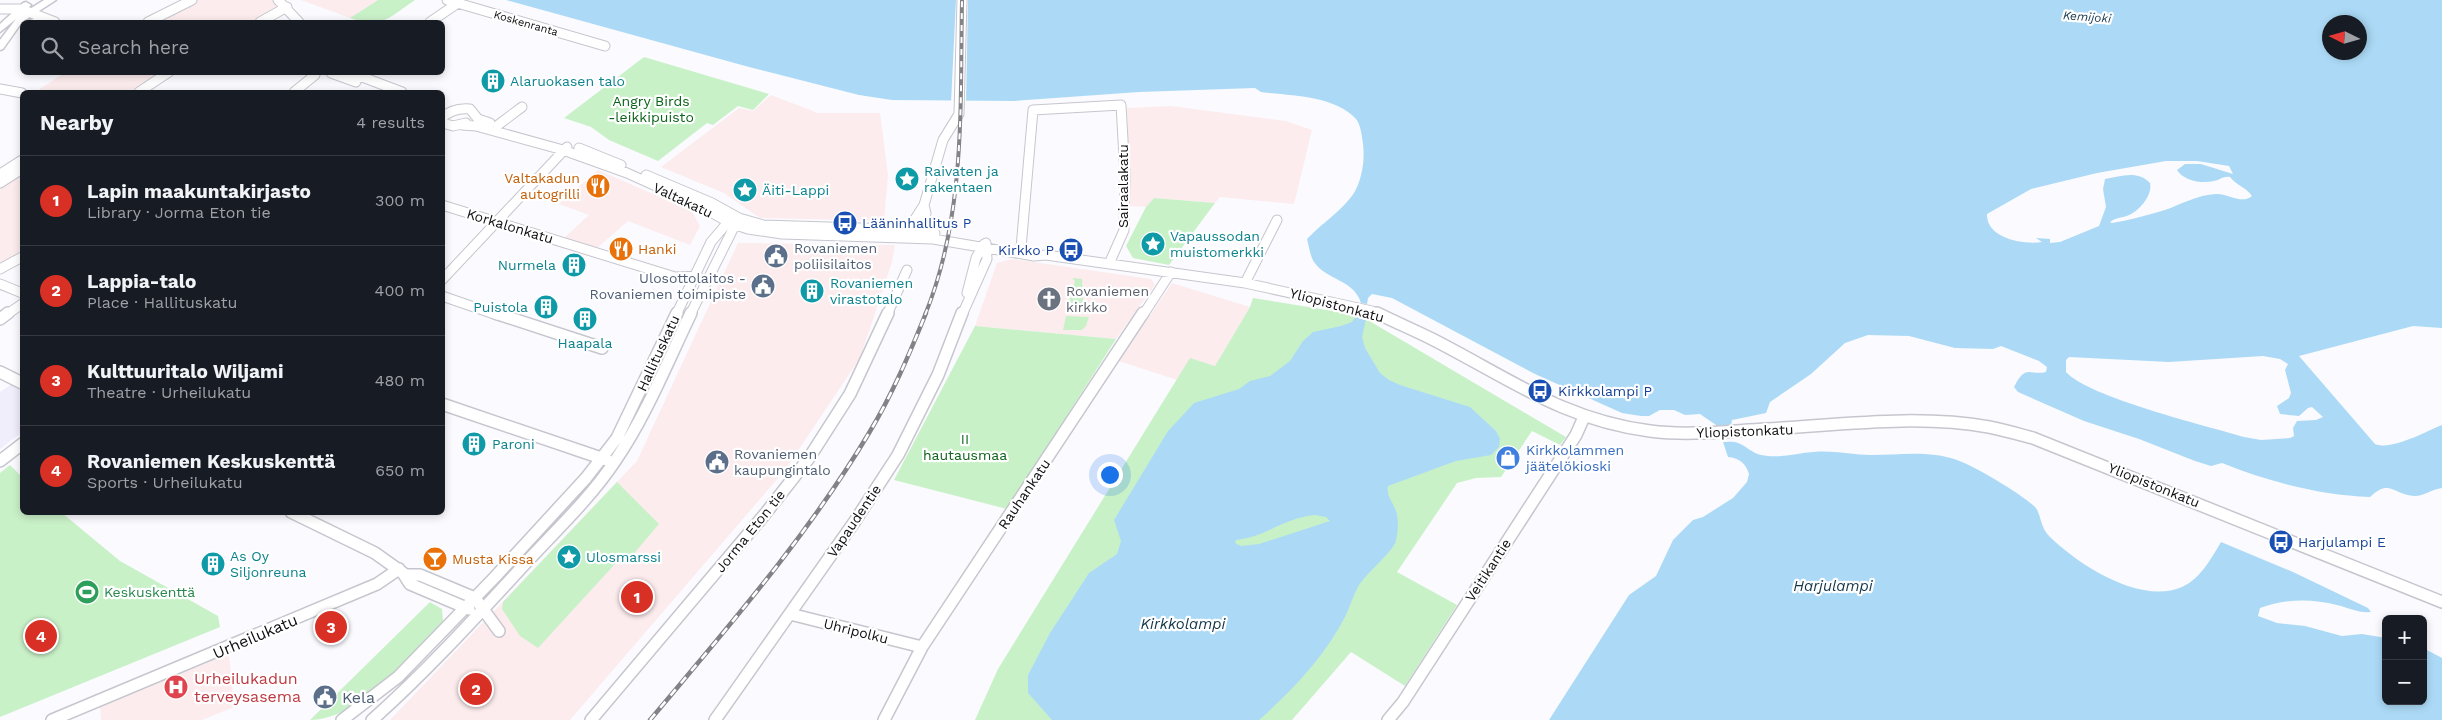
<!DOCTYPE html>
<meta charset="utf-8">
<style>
:root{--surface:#171b24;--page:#242831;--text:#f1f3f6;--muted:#9ea1a6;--line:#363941;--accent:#d93025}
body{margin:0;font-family:"Work Sans",sans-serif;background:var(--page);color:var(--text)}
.controls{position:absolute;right:15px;bottom:15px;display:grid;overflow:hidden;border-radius:8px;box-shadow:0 2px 8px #0003}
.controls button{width:45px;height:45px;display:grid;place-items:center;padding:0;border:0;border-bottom:1px solid var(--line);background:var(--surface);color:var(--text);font:25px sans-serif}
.compass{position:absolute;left:2322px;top:15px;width:45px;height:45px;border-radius:50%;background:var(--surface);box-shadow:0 2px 8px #0003;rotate:275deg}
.you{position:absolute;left:1109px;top:474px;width:18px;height:18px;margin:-12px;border:4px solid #fff;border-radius:50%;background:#1a73e8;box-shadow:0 0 0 8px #1a73e833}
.badge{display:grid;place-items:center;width:32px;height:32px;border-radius:50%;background:var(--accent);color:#fff;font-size:16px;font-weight:700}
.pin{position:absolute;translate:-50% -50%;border:2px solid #fff;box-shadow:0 1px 5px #0006}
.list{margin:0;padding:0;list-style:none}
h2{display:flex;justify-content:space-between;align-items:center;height:65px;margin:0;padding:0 20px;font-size:21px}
h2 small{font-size:16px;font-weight:400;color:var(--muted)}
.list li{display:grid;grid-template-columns:32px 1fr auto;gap:15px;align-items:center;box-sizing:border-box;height:90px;padding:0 20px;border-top:1px solid var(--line)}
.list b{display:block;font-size:19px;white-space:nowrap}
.list p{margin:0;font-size:16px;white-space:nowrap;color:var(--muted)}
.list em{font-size:16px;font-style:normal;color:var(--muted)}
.icon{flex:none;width:28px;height:28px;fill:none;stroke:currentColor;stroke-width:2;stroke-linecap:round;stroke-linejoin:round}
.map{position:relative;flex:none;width:2442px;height:720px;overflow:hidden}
.search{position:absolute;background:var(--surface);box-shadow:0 2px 8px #0003;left:20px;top:20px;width:425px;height:55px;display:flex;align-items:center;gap:12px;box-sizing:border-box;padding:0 18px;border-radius:8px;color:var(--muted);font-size:19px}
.panel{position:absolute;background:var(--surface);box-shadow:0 2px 8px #0003;left:20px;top:90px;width:425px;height:425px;border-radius:8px}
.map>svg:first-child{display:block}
.commercial{fill:#fcecee}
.education{fill:#f1eefc}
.green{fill:#c9f1c8}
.water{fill:#acdaf6;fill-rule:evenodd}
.pier{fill:#fafaff}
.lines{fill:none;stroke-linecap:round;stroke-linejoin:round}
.minor-far1-casing{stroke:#c6c6ce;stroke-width:11}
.minor-casing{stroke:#c6c6ce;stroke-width:14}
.major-casing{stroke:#c6c6ce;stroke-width:3}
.minor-far1{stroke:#fff;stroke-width:9}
.minor{stroke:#fff;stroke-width:11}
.major{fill:#fff;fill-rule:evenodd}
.rail-far1-casing{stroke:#838387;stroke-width:4}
.rail-casing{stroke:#838387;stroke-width:4.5}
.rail-far1{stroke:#fff;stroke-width:2;stroke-dasharray:6;stroke-linecap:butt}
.rail{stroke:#fff;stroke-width:2.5;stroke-dasharray:8;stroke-linecap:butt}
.labels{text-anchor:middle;stroke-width:4.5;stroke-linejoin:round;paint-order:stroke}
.far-street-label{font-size:11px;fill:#0f0f12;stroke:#fff}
.far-water-label{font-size:12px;font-style:italic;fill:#123548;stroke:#fff}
.culture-label{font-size:14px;fill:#0d838f;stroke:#fff;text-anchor:start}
.park-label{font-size:14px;fill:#0c631a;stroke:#fff}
.food-label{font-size:14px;fill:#c56008;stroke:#fff;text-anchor:start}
.street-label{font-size:14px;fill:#0f0f12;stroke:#fff}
.transit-label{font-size:14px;fill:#164399;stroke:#fff;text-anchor:start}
.service-label{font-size:14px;fill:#4e5e75;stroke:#fff;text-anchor:start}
.worship-label{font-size:14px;fill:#5b616d;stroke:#fff;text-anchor:start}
.shop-label{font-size:14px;fill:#366cbe;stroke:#fff;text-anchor:start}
.leisure-label{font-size:14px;fill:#27864d;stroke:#fff;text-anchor:start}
.water-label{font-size:15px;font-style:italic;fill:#123548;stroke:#fff}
.near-street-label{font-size:16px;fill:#0f0f12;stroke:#fff}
.near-health-label{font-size:16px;fill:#be3a42;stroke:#fff;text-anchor:start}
.near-service-label{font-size:16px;fill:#4e5e75;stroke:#fff;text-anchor:start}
</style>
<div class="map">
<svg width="2442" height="720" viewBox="0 0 2442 720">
<rect width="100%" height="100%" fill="#fafaff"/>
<path class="commercial" d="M195,0H276L281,8L256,22H151Z
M301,0H378L350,18Z
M149,72L157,75L129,92L37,91L64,73Z
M771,95L818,113H880L888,175L884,221L760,218L724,193L661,167L739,108L753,111Z
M1171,106L1286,121L1312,130L1294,204L1220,197L1215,203L1154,198L1146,207L1130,206L1127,108Z
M22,165V255L0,267V179Z
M598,170L692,211L700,226L690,245L628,221L597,248L564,238L589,215L559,204Z
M738,243L895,245L892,262L860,358L785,470L570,720H390L637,461Z
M1012,259L1151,279L1155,285L1116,339L975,326L997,263Z
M1172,283L1250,307L1215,366L1190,359L1177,380L1119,361Z
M229,654L234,707L202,720H101L100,707Z"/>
<path class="education" d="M12,384L22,388V432L0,449V392Z"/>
<path class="green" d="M378,0H415C388,18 383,29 350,18Z
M644,57L769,94L753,110L738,106L713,125L707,123L658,161L609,140L591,127L564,118Z
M1154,198L1215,203L1169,265L1133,258L1126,246L1146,207Z
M1072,278L1082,279L1083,300L1089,310L1088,314L1066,312L1075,281Z
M1253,298L1351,314L1366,319L1566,437L1560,445L1532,431L1501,477L1476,478L1457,483L1397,572L1457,605L1405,686L1351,652L1292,720H975L998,669L1190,358L1215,366L1250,307Z
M1066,316L1089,317L1086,326L1082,330H1063Z
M975,326L1116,339L1007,509L894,480Z
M10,465L22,477V512L62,513L120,561L218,616L220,627L0,717V473Z
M617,482L659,524L625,564H615L538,648L520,636L502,609L503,602Z
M430,602L442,609L443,621C410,654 360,720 310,720Z"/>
<path class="water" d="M506,0H2442V328L2413,326L2299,356L2375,444C2391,451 2427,431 2442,425V488C2432,489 2424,496 2415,496C2393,495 2390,478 2370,497C2320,495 2269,482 2222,463L2211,466L2195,461L2139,439L2084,421L2018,392L2014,387C2026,363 2030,376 2046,372L2047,367L2039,361L2001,346L1993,349L1955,348L1909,336L1868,335L1845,343L1811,374L1770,402L1766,413L1732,420L1731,426L1719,427L1700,414L1685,415L1674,410H1660L1649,416H1641L1622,413L1535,374L1392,298L1372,294L1368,298L1367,304L1361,303C1354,279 1327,281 1314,262C1310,256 1309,246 1307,239C1322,223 1342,211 1354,193C1362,179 1365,161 1363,144C1362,137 1361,125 1356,119C1334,95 1290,96 1261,92L1255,88L1139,92L1014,101L892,100L859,95L749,67ZM2330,22H2360V52H2330ZM2166,161H2197L2229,166L2233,174L2201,164H2185L2177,170C2184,181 2202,184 2214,181C2220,180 2223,176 2230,177C2236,185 2247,188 2252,196C2242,205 2227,193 2216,194C2197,195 2182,204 2165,210C2148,215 2130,220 2112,223L2110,222C2116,217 2123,218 2129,215C2139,211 2153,195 2150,183C2138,170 2121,176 2105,179L2103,189L2106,207L2099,226L2060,242L2050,243V239L2036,238L2042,242C2023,245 1986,238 1987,214L2031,189L2097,173ZM2263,356L2280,359L2288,364L2285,370L2291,393L2289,398L2277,406L2280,414L2299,416L2308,408L2312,407L2323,417L2316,420L2297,421L2293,428L2294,436L2290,438L2261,440L2244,437C2207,426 2088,397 2066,372V360L2069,357L2169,362Z
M1356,316L1366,319L1362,337L1365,348L1380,373L1389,380L1400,385L1470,407L1496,431L1500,439L1499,447L1491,455L1456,461L1388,486C1386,496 1393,502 1396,511C1399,520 1398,532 1396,541C1393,552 1366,573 1358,587C1353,596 1350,606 1346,615C1325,656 1293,690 1259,720H1052L1028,693V675L1050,633L1089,573L1117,554L1121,541L1114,520L1168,431L1194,403L1239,389L1250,381L1270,376L1290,361L1303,341L1313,332L1341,326L1352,322ZM1315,515L1326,517L1330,521L1259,544L1241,546L1235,543L1236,540C1266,537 1283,518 1315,515Z
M1723,442C1727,442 1734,441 1738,443C1746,446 1752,453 1761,455C1779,459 1796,453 1814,452C1832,450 1852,455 1871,455C1899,455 1929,450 1957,460C1976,467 2020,493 2035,507C2041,513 2040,528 2050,537C2079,565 2140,605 2182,587C2200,579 2211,559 2221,542L2293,572L2368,608L2371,612C2358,613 2349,608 2337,605C2310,598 2285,599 2260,608L2258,616L2277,623L2305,626L2342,636L2362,634L2386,638V701H2423V648L2442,658V720H1549L1629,595L1656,576L1673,540L1693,520L1703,517L1733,498L1747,482L1749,474C1746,464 1740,458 1728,457Z"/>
<path class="pier" d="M956,0H968L966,103H951Z"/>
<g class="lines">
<defs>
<path id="minor-far1" d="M278,0L299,22
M447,0L605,46
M0,9H21L55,22
M148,22L192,0
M260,22L287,7
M430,22L458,3
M349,72L402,92
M331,73L356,82
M0,89L22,93
M139,92L169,72
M294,92L315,75
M442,118C450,110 459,108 470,109L478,119L490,123
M443,123L453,126L466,123
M462,125L476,126L563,150L627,173L700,206L730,223L748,229L782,234L933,239L1034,256L1046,255L1245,283L1372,311L1380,315
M498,125L522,107
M579,148L621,165
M0,174L22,160
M646,175L712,203L739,218L763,225L893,229L935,233
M0,183L22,169
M442,205L675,277L698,276
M910,234L908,230L924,205L943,140L959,114L962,0
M916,234L921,231L926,213L924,205
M1021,248L1033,110L1121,105L1125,175L1124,230L1109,264
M0,269L22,257
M442,280L567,147
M1245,283L1277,220
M0,284L22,293
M967,293L976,258L984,244
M442,296L497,315
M6,315L22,304
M676,315L711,242L728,222L739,218
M690,315L737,221
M887,315L907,270
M962,315L987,259L986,243
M1143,315L1171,272"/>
<path id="minor" d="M495,313L602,348
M1377,313C1395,322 1414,330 1432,339C1507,377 1563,420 1650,431C1688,436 1728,431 1766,429C1839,425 1917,414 1989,427C2004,430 2018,434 2033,438L2442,602
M0,319L8,313
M0,372L22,383
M442,404L607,460
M0,461L22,444
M291,512L375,553L403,573L410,584L469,609
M406,575H420L475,598L499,631
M790,614L922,647
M52,720L377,584L399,569
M342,720L398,677L495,577L586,478L617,438L677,313
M372,720C426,672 474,619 523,566C554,532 589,500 615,461C646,416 667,363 691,313
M591,720L765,514L809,458L850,394L888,313
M715,720L855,521L898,455L938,375L962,313
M884,720L922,647L1143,313
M1388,720L1403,702L1576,435L1584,417"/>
<path id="major" d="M44,0H56L22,22L3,49L0,50V40L16,19L0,32V24L23,3L26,2L31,5L22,14Z
M46,15L51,18L49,20L39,22H24Z"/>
</defs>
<use href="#minor-far1" class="minor-far1-casing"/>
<use href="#minor" class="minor-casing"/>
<use href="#major" class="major-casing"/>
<use href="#minor-far1" class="minor-far1"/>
<use href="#minor" class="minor"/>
<use href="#major" class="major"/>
<defs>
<path id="rail-far1" d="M925,315C966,215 960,105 962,0"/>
<path id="rail" d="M650,720C727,628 807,537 869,433C892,395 909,355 926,313"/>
</defs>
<use href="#rail-far1" class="rail-far1-casing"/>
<use href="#rail" class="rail-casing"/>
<use href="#rail-far1" class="rail-far1"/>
<use href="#rail" class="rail"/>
</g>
<defs>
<symbol id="building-disc" viewBox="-11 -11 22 22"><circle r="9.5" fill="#0f9aa8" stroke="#fff"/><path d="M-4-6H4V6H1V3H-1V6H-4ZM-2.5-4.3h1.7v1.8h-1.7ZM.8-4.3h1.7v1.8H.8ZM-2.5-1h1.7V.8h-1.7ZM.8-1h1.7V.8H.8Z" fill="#fff"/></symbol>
<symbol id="sight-disc" viewBox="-11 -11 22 22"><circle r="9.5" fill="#0f9aa8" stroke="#fff"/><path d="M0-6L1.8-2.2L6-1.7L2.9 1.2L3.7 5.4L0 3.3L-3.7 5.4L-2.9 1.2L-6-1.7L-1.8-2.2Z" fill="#fff"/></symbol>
<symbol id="restaurant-disc" viewBox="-11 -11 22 22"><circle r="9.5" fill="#e8710a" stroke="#fff"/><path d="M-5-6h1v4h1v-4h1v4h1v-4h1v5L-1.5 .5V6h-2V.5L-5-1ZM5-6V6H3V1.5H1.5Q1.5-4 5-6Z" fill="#fff"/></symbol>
<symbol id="bus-disc" viewBox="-11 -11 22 22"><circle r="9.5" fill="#1a4fb4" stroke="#fff"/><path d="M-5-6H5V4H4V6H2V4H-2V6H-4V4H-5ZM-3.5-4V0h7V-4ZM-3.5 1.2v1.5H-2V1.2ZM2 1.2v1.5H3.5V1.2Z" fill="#fff"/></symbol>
<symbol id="civic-disc" viewBox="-11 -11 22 22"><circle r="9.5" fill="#5c6f8a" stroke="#fff"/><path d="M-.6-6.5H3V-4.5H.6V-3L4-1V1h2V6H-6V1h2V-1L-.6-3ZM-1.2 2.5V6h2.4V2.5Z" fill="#fff"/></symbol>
<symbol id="church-disc" viewBox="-11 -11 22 22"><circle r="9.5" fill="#6b7280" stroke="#fff"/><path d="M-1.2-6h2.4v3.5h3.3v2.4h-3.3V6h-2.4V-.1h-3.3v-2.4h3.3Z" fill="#fff"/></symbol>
<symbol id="shop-disc" viewBox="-11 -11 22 22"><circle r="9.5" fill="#3f7fe0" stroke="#fff"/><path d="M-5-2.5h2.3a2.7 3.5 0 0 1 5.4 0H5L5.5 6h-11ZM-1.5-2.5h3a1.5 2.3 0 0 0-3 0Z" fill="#fff"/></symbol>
<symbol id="bar-disc" viewBox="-11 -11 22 22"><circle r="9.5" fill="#e8710a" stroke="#fff"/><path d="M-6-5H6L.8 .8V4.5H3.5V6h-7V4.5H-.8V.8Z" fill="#fff"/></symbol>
<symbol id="stadium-disc" viewBox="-11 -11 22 22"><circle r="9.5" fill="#2e9e5b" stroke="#fff"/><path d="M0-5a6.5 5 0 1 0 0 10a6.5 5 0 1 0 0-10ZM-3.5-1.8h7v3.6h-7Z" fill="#fff"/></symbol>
<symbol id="hospital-disc" viewBox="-11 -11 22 22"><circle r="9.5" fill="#e0444e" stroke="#fff"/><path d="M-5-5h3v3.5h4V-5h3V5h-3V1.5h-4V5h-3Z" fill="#fff"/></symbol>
</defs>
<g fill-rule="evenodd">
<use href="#building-disc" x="479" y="67" width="28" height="28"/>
<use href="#sight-disc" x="893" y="165" width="28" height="28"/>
<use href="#restaurant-disc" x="584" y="172" width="28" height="28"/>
<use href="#sight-disc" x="731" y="176" width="28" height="28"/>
<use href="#bus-disc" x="831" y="209" width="28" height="28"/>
<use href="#sight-disc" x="1139" y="230" width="28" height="28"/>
<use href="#restaurant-disc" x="607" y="235" width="28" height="28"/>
<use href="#bus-disc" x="1057" y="236" width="28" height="28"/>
<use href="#civic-disc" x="762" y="242" width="28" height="28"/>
<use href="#building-disc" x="560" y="251" width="28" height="28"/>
<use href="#civic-disc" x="749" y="272" width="28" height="28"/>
<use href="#building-disc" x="798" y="277" width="28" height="28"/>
<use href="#church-disc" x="1035" y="285" width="28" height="28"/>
<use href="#building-disc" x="532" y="293" width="28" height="28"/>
<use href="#building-disc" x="571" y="305" width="28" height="28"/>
<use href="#bus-disc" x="1526" y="377" width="28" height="28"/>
<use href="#building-disc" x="460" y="430" width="28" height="28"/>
<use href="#shop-disc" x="1494" y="444" width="28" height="28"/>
<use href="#civic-disc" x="703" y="448" width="28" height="28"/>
<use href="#bus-disc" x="2267" y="528" width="28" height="28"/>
<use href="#sight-disc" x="555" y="543" width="28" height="28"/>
<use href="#bar-disc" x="421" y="545" width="28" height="28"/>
<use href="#building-disc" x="199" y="550" width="28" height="28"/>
<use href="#stadium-disc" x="73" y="578" width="28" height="28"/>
<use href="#hospital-disc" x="162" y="673" width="28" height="28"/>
<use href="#civic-disc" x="311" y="683" width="28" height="28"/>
</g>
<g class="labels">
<g class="far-street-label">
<text transform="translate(526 23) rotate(16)" y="4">Koskenranta</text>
</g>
<g class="far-water-label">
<text transform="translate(2087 17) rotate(4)" y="4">Kemijoki</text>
</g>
<g class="culture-label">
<text x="510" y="86">Alaruokasen talo</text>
<text x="924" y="176">Raivaten ja<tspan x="924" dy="16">rakentaen</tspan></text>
<text x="762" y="195">Äiti-Lappi</text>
<text x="1170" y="241">Vapaussodan<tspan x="1170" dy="16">muistomerkki</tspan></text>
<text x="556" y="270" text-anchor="end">Nurmela</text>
<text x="830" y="288">Rovaniemen<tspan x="830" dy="16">virastotalo</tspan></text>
<text x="528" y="312" text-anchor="end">Puistola</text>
<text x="585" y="348" text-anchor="middle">Haapala</text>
<text x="492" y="449">Paroni</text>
<text x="230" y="561">As Oy<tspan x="230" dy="16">Siljonreuna</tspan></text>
<text x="586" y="562">Ulosmarssi</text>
</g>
<g class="park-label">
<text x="651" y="106">Angry Birds<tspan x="651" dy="16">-leikkipuisto</tspan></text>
<text x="965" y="444">II<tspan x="965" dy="16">hautausmaa</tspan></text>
</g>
<g class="food-label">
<text x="580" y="183" text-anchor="end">Valtakadun<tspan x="580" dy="16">autogrilli</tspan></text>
<text x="638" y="254">Hanki</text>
<text x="452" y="564">Musta Kissa</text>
</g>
<g class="street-label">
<text transform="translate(1123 186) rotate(-90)" y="5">Sairaalakatu</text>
<text transform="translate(683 200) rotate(25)" y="5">Valtakatu</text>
<text transform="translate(510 226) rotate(17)" y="5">Korkalonkatu</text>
<text transform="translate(1337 305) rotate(15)" y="5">Yliopistonkatu</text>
<text transform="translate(658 353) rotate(-65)" y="5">Hallituskatu</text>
<text transform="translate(1745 431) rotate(-2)" y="5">Yliopistonkatu</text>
<text transform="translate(2154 485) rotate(22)" y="5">Yliopistonkatu</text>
<text transform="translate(1024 494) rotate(-56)" y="5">Rauhankatu</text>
<text transform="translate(854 521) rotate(-56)" y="5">Vapaudentie</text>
<text transform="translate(750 531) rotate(-51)" y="5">Jorma Eton tie</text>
<text transform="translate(1488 570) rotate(-57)" y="5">Veitikantie</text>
<text transform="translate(856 631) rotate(14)" y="5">Uhripolku</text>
</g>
<g class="transit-label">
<text x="862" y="228">Lääninhallitus P</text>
<text x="1054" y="255" text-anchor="end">Kirkko P</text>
<text x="1558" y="396">Kirkkolampi P</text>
<text x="2298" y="547">Harjulampi E</text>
</g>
<g class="service-label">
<text x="794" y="253">Rovaniemen<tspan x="794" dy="16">poliisilaitos</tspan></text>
<text x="746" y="283" text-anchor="end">Ulosottolaitos -<tspan x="746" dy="16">Rovaniemen toimipiste</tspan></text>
<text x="734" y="459">Rovaniemen<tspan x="734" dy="16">kaupungintalo</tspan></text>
</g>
<g class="worship-label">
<text x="1066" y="296">Rovaniemen<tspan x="1066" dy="16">kirkko</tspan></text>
</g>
<g class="shop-label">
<text x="1526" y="455">Kirkkolammen<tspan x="1526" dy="16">jäätelökioski</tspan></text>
</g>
<g class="leisure-label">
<text x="104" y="597">Keskuskenttä</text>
</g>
<g class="water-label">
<text x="1833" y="591">Harjulampi</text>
<text x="1183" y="629">Kirkkolampi</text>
</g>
<g class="near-street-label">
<text transform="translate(255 636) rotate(-23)" y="6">Urheilukatu</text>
</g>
<g class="near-health-label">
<text x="194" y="684">Urheilukadun<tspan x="194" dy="18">terveysasema</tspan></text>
</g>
<g class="near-service-label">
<text x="342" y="703">Kela</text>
</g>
</g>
</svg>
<div class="controls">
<button>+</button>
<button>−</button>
</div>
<svg class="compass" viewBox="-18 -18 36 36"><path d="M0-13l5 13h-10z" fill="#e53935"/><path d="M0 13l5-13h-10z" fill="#9ea1a6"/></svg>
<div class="you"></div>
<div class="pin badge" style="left:637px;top:597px">1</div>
<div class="pin badge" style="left:476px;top:689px">2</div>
<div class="pin badge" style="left:331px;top:627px">3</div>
<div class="pin badge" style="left:41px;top:636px">4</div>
<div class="search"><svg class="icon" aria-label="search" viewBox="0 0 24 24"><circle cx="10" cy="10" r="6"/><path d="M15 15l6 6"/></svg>Search here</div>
<section class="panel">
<h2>Nearby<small>4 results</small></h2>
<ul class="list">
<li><span class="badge">1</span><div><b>Lapin maakuntakirjasto</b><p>Library · Jorma Eton tie</p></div><em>300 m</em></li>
<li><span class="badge">2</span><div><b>Lappia-talo</b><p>Place · Hallituskatu</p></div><em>400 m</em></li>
<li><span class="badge">3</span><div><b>Kulttuuritalo Wiljami</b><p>Theatre · Urheilukatu</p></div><em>480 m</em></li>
<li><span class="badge">4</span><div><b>Rovaniemen Keskuskenttä</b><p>Sports · Urheilukatu</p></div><em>650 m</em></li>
</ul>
</section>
</div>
